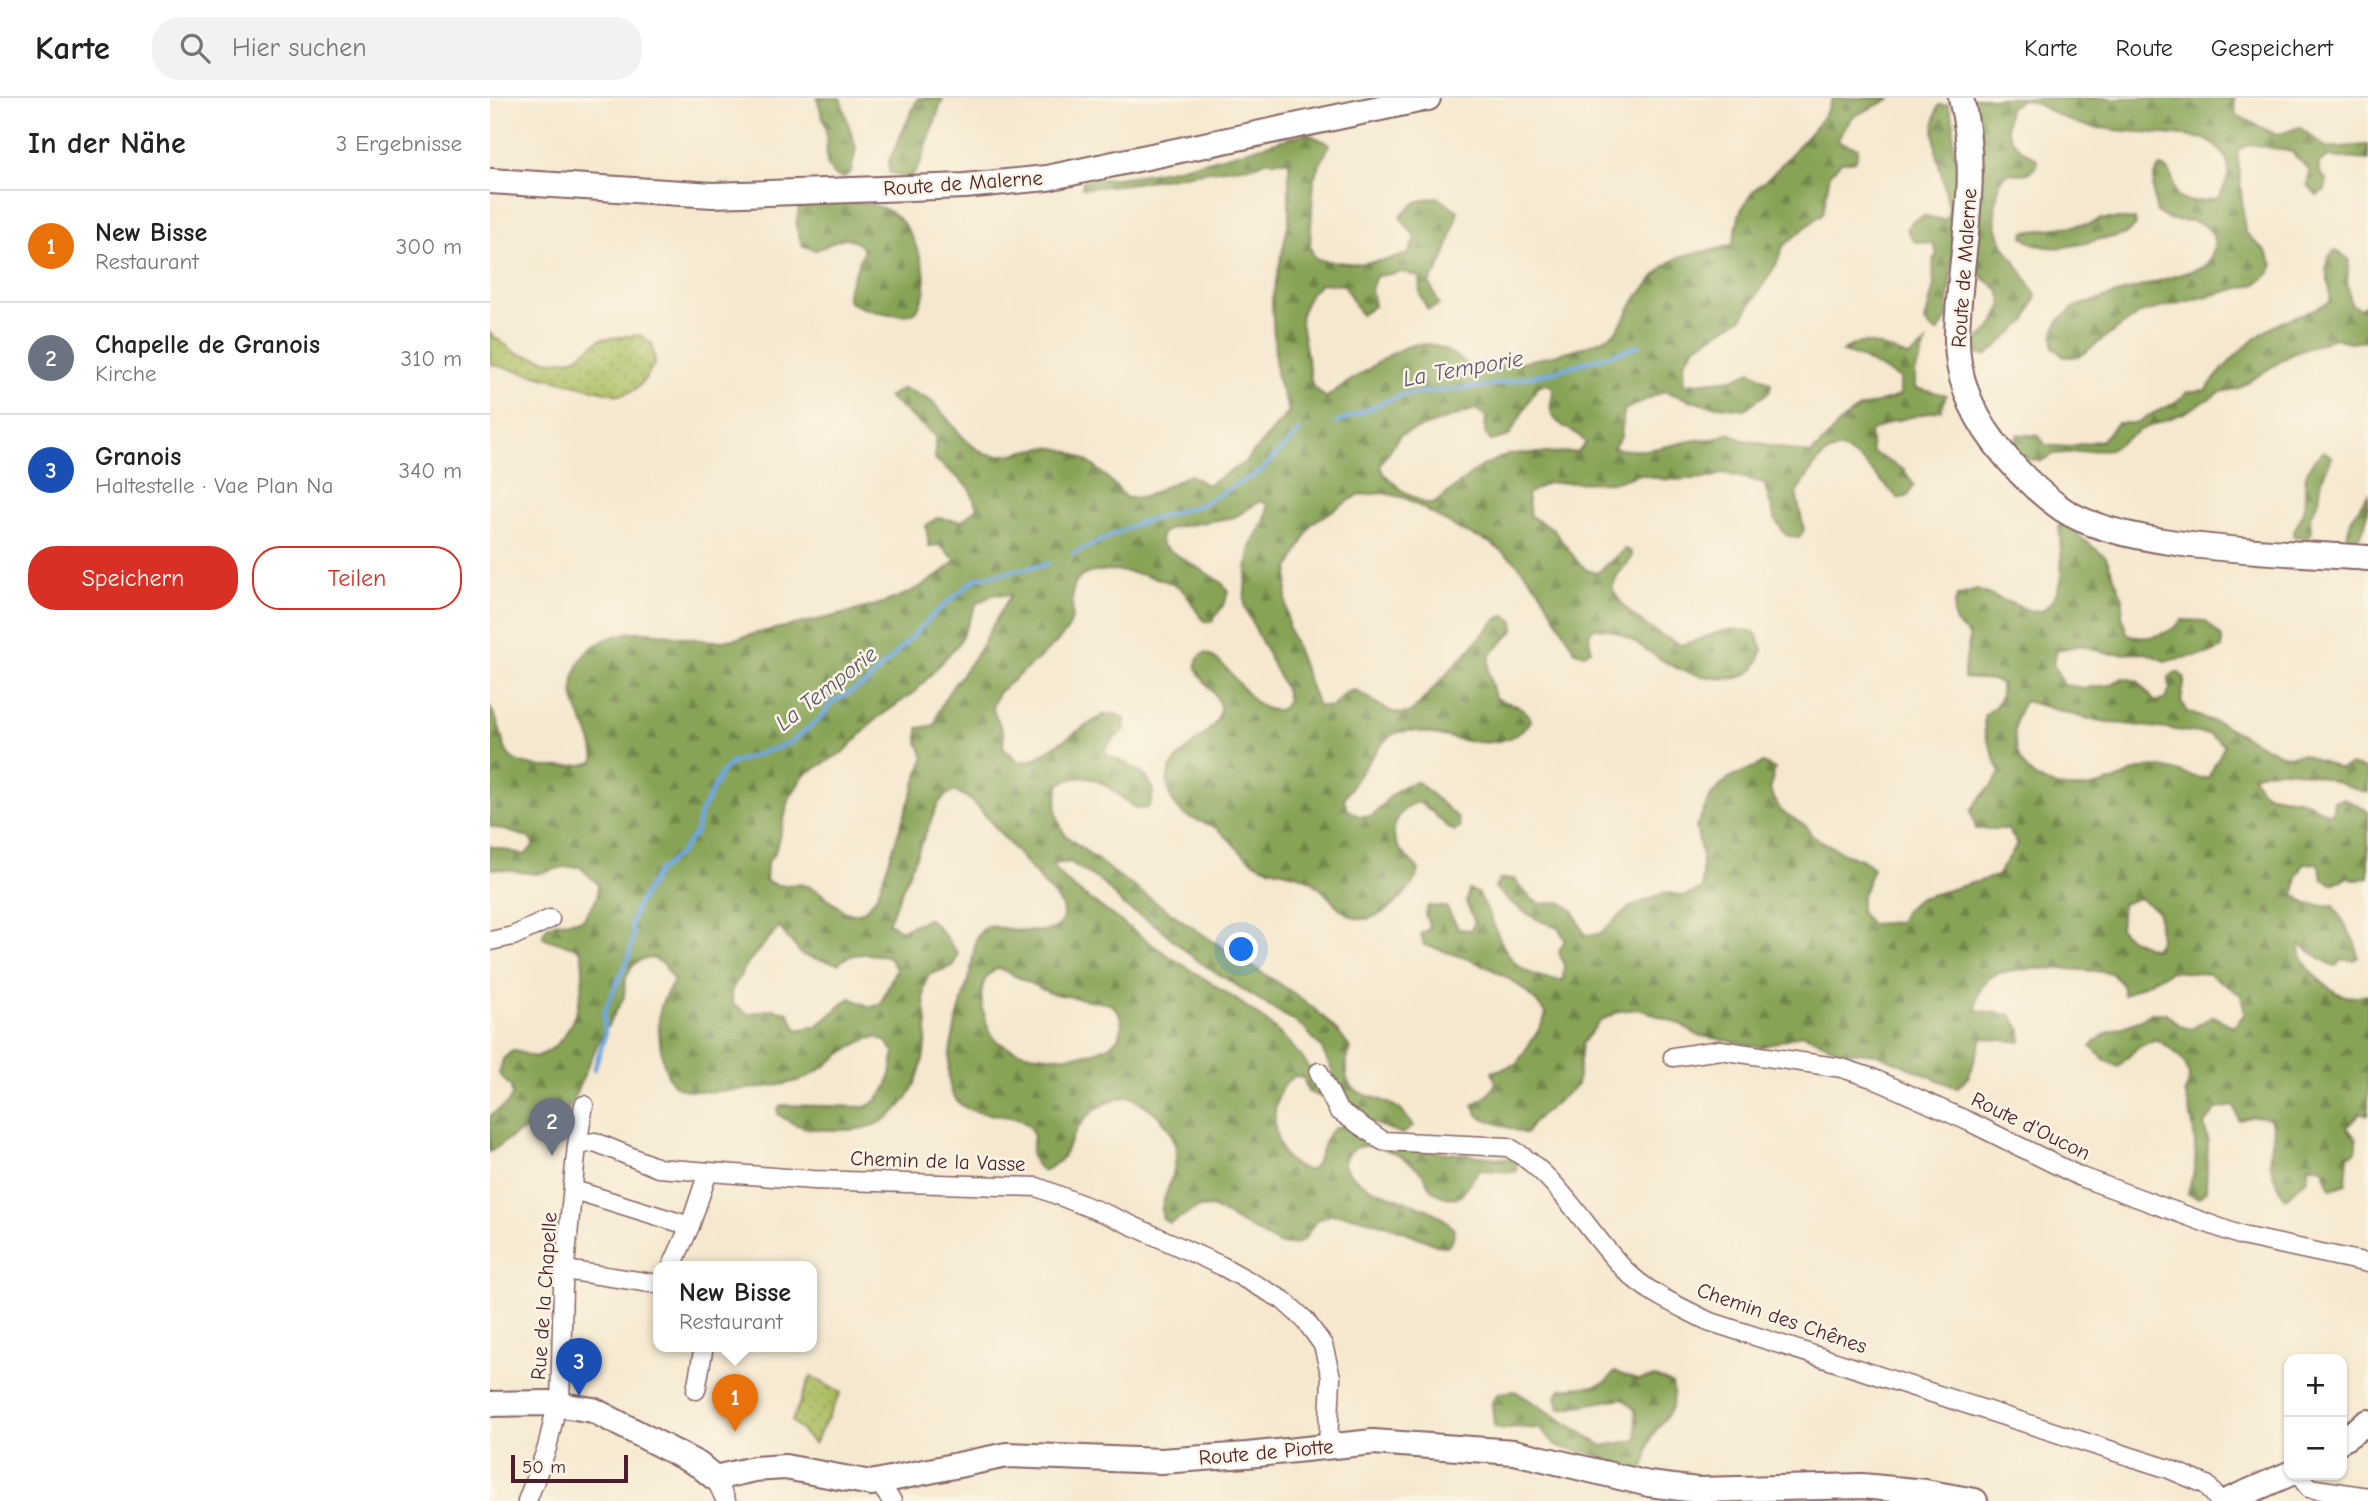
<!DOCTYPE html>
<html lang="de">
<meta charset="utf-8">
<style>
:root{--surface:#fff;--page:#f2f2f2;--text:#222;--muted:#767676;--line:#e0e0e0;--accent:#d93025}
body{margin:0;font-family:"Comic Neue",sans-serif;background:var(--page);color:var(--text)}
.controls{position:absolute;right:21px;bottom:21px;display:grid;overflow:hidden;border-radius:14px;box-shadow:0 2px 5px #0004}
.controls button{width:63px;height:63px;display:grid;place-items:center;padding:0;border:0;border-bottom:2px solid var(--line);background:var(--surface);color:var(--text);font:35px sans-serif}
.scale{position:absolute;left:21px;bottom:18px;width:117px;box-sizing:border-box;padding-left:7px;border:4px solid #4a1f2b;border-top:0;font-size:19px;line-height:24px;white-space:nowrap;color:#4a1f2b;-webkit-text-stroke:5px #fcf5e5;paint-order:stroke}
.you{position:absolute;left:752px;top:852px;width:24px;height:24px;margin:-18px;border:5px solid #fff;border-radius:50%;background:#1a73e8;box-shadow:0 0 0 10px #1a73e833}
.badge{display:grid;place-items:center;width:46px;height:46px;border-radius:50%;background:var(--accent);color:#fff;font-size:23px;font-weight:700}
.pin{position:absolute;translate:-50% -58px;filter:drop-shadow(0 2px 4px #0008)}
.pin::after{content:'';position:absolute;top:37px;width:24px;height:21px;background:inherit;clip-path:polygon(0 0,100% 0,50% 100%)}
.popup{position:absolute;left:163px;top:1163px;width:164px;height:91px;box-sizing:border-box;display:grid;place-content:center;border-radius:14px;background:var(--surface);filter:drop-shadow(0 2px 5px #0005);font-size:23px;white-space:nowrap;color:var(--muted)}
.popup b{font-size:26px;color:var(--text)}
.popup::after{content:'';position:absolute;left:50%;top:100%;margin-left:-14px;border:14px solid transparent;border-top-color:var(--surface)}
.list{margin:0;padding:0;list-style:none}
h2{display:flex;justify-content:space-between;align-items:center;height:91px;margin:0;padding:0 28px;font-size:30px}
h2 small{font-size:23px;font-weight:400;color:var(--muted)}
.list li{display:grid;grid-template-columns:46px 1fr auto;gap:21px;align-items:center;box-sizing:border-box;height:112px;padding:0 28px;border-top:2px solid var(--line)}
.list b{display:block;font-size:26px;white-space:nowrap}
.list p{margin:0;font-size:23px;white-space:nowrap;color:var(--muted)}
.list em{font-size:23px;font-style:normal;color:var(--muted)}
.actions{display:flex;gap:14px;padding:21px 28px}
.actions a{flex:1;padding:16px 0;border:2px solid var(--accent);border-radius:28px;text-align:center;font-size:24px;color:var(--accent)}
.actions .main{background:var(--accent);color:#fff}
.icon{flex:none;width:38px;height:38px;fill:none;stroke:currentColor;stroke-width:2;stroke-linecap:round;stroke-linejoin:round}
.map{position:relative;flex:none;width:1878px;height:1403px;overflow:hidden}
header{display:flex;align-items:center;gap:42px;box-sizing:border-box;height:98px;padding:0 35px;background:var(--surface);border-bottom:2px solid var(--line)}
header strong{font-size:33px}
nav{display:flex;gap:38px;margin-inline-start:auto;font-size:24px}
.search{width:490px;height:63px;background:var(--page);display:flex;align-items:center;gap:18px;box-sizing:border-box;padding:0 24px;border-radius:28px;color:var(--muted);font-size:26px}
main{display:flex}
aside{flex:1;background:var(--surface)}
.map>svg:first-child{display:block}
.grass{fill:url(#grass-dots);stroke:#7a6e46;stroke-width:2}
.forest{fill:url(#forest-firs);stroke:#686241;stroke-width:2;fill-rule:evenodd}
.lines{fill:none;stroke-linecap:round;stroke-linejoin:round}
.stream{stroke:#6fa7de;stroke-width:4.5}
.street-casing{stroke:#866564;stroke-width:21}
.secondary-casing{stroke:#866564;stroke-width:28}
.street{stroke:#fff;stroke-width:18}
.secondary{stroke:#fff;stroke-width:24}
.labels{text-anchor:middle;stroke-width:5;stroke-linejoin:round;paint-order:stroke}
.street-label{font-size:21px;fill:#4a1f2b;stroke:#fcf5e5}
.water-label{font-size:23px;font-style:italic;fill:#595573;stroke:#fcf5e5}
</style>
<header>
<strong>Karte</strong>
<div class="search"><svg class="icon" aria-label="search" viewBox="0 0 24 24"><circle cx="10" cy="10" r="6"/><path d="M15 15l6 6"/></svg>Hier suchen</div>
<nav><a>Karte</a><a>Route</a><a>Gespeichert</a></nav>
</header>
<main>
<aside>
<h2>In der Nähe<small>3 Ergebnisse</small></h2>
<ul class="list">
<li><span class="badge" style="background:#e8710a">1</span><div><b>New Bisse</b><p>Restaurant</p></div><em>300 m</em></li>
<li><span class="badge" style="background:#6b7280">2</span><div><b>Chapelle de Granois</b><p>Kirche</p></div><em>310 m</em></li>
<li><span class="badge" style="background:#1a4fb4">3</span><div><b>Granois</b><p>Haltestelle · Vae Plan Na</p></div><em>340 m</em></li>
</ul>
<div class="actions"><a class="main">Speichern</a><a>Teilen</a></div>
</aside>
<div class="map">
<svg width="1878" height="1403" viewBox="0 0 1878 1403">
<defs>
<pattern id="grass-dots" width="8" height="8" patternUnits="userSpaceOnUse" patternTransform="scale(1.75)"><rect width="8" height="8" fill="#aabd61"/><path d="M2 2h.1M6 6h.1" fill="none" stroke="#8c9950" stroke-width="1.8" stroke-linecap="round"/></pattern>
<pattern id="forest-firs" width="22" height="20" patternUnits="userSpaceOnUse" patternTransform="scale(1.75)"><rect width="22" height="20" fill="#87a457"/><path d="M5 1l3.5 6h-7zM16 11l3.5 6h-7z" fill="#708548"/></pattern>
</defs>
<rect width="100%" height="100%" fill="#fcf5e5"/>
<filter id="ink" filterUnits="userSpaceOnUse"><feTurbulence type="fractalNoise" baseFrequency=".0143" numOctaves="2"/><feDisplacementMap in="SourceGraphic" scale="14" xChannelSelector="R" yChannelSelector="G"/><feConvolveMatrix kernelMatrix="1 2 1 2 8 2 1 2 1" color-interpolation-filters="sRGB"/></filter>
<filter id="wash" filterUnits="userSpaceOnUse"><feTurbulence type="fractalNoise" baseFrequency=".00686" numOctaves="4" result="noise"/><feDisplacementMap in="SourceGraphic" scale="28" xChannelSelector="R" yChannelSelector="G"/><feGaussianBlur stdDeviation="1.57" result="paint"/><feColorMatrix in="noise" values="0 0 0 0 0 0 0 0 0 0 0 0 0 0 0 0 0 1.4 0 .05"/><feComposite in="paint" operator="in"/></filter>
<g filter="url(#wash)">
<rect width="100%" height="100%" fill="#f5e8cf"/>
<path class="grass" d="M0,235L26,255L63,263L84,261L111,241L150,237L162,246L165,264C155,281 149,295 128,297L0,266Z
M321,1278L351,1295L324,1346L302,1323Z"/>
<path class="forest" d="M327,0H350L366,50L361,74L353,80L344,77L337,66L336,30Z
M428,0H453L430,66L422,78L412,79L399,74V63Z
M1343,0H1402L1362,19L1347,43L1368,50L1366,62L1351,64L1340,76L1333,115L1293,148L1287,165L1252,220L1206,248L1194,264L1195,286L1243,281L1261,273L1281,285L1280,293L1255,311L1212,306L1174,293L1134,312L1131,339L1123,350C1157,356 1169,349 1201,343C1218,340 1222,344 1239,335L1250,341L1320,356C1338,343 1348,321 1368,311C1381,305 1397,304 1410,297V280C1388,271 1375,258 1352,254C1375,234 1395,252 1419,259L1436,245L1425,275V290L1456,297L1451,312L1400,324L1380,334L1382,354L1414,372L1424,387L1418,398L1409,401L1373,364L1352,350C1327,354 1320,377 1306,395L1314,432L1308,440L1296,437L1285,421L1274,385L1234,375L1219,380L1177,382L1150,376L1126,384L1057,385L1037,396L1040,418L1062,430L1088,464L1097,472L1107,475L1135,451L1141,454L1142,460L1128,476L1122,490C1136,518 1163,534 1191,547C1218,541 1238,523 1266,536L1273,551C1269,561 1266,573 1255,577C1237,586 1198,576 1181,567C1157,555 1131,528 1104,530L1099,536L1101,552L1094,556L1085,553L1051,494L1026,464L999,444L974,434L915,400L895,395L869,397L822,425L799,471L796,501L798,528L828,608L842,609L855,595L864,592C882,600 904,624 923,613L1007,521L1016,517L1024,524V532L1000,557L998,572L1005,600C1019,607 1035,606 1041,622C1003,675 928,614 899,639C885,652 864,683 854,701L857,711L869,718H882C897,704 907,685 928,684L968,720L970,730L964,733C950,725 943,711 928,704C908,710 896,733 910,752C916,759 923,764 929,772C924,793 889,826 866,820C846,814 835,789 816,780C802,773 785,773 770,767C751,759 743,742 726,730C716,723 702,723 692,715C688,711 682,703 680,698C664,655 730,641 730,611C731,591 688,570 715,555C747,567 759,620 792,611L798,603L795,591L755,510C753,499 758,457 762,446C768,431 779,423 777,406L770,403L745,419L680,430L671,437L670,444L674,449L731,484L738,493L735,504L722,524L714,523C704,513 701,498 689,489C671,478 601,462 587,483C577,497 587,515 579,529C568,548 525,579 508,595L502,609L514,637L513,649L529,664L543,662L613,617L626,616L635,621V631L615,650L617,657C639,666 676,681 658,710L646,711C621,692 602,667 570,686C564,706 565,719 575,737C626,778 681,815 736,852C781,882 829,904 860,950C843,1005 883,991 909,1011C915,1015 919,1023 923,1028L913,1036L869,1020L855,1000L831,949L813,929L706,862L667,828L634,808L613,785L580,764L563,766C574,787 600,801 619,815C638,829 656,843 676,856C735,895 803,929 835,996L830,999L818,994L813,979L803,978C798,984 792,989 789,996C778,1022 787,1072 821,1072C834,1060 831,1032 851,1028L940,1053L1027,1062L1026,1074L989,1072L971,1098C961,1101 953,1100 945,1094C938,1089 937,1082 933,1076C916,1056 861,1029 853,1067C878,1105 936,1096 964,1131L963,1140L957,1148L946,1147C925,1137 857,1110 836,1118C812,1126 825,1151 789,1146L722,1109L707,1110L680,1125L674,1122C658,1100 730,1044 639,998C618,1002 599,1013 587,1031C573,1052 580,1060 553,1073C530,1055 551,1046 540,1030C526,1009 478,1026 463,997C449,970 472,905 480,876C483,864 483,851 487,839C489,834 493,831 498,828C519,830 586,848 571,806L488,709C472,694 461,685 447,708L398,825L411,832L438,821L448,829L468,856L463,868L438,877C429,896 437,908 437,929C435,980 413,1033 354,1032C328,1032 309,1033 288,1016V1011L292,1007L375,1009C398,1001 403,976 404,954L396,944L387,939C357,944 340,970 313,981C293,989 203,1000 186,988C171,978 167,929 170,912C172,901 179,892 184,883L173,865L162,860L150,862L141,869L135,883L134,899L108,945L77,1015L28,1035L0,1054V1018L17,1006L22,998L21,989L9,976L13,961L23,952L44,959C83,951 99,888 91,853C79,845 65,846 53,839C54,819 80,826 93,821L107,800L108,786L90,769H74L46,776L0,770V748L35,757L44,747L38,739L0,728V609C12,627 11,645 18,656C30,674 86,670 104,664C107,638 84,618 83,592C83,574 91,555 107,546C152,520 182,543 228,543C235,543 242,541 249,540C318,520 416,515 466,462L449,447L439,448L436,428L447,420L472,423L487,410L479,389L445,361V338L398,299L414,290C423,295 435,298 443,305C459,320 476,350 498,356C514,361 535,352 551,350C585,345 616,376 636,400L654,399L699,377L717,387L754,365L799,314L786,275L782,202L799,123V63H775L764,68C706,72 650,88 592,90L593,83C670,79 743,57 816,35L840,46L824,79L820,148L825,161C859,168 886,166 919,156L925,139L910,119L926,104L947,99L968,113C961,138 956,165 939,184L949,207L938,212L930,197L929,179L914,174L886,178L881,191L884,208L871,217L854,187L831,185L819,197L810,219L822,287L836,300C848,289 863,282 877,272C920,241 940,234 982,271C1011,269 1107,252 1126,233C1134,224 1138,211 1146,201C1154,191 1165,178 1174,169C1195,150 1221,157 1243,146L1250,114L1263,93L1282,77L1321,34L1335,16ZM1056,286L1062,288C1066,298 1057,306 1062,316C1069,331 1089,332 1096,346L1087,354L1019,356L990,369L945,405H934L910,391L893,375L890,367L910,337L985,311L996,318L995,335L1001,343L1019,338L1047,289ZM505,496L521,497C508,516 499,536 487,555C472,579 450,598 445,627L428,630V644L434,660L388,795C360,844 344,792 313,787C297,784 294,792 276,783L277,765L285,754L300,699L314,677L355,653L386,621L426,593L469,545L487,505ZM289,829L312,857L348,866C363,852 379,856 398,858L406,871L390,907L380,909L360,900L327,928L307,932L298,914L282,911L258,916L243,906L241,893L259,863ZM509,870L560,895L620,906C633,914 636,931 625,943C603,965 525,963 504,940C498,934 493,914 492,905C490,890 494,875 509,870Z
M1479,0H1744L1746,17L1787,37L1809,29L1837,50L1878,47V62L1839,59L1828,66L1830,75L1837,83L1835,92L1827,97L1817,87L1820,73L1802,54L1761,46L1747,52L1755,134L1776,154L1783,166L1779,176L1766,186L1650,215L1588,259H1574L1563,249C1562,228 1568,221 1585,209L1714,169C1727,156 1730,132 1708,125C1693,119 1681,127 1667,114C1663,101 1660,79 1670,69C1698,74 1662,116 1728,100C1745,74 1742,57 1715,41C1676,34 1636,35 1596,28C1569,22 1554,6 1532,1L1520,9C1510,35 1523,49 1546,60L1548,65C1541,78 1532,76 1518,75L1511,81C1492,143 1522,149 1546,198L1536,223L1497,257H1489L1484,251L1485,244L1503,228L1513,206L1509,192L1492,179L1484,158L1492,62Z
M1449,7H1458L1464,25L1463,50L1470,69L1457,220L1448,234L1442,232L1435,224L1444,187L1443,164L1447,156L1443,146L1424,143L1417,132L1421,124L1434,118L1456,122L1459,113C1456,80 1435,40 1449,7Z
M322,103C383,105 412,99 432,165C438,183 436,202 423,216C401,218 379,214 359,204L357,194L374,152C354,128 348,146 325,152L312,147L306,128L309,110Z
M1611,121H1645L1646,127C1635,141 1623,138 1606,142C1583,149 1553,156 1533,139L1535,134L1599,126Z
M1845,152L1859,161L1857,183L1861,206L1870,211L1878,205V242L1860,244L1845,240L1802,256L1747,291L1731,294L1696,314L1650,332L1620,351L1564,356L1551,363L1537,361L1522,349L1528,336L1549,338L1555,347L1576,349L1612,342L1627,325H1648C1663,311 1685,310 1697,294L1716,292C1738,263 1761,239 1794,223C1809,216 1825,212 1840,204C1842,184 1828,167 1845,152Z
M1834,353L1842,359L1832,380L1829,402L1820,418L1821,433L1818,440L1803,438C1804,429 1808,427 1811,419C1822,393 1803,377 1834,353Z
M1878,396C1878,415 1878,434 1860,446L1856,440L1862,420Z
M1569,427L1583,429L1589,438L1616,459L1633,501L1632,517L1637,536C1654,544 1680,537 1692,522L1715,523L1732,539V550L1722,555L1675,563L1656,555L1618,556L1591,547L1567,552L1563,566L1574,587L1595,590L1620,587L1633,580L1648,583L1665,604L1675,601L1680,591L1679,579L1687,574L1695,580L1691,603L1697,614L1731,626L1783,653L1796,658L1813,656L1850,671L1861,667L1878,672V695C1841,684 1802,662 1763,677C1774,709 1794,693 1817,704C1826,709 1830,714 1842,716L1844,703L1854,700L1878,713V779L1868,782L1858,779L1842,786L1833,781L1828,765L1814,766L1807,778L1804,796L1817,806L1844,808L1865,845L1868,859L1864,862H1851L1846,868C1833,865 1823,853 1810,847C1809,866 1836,892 1855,898C1861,900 1872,897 1878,897V1017L1871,1014L1857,1029L1866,1041V1054L1858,1058L1856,1086L1841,1091L1833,1070L1819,1067L1817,1081L1796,1100C1789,1093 1779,1068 1780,1058C1781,1038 1787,1045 1780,1020L1764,1018L1749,1022L1744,1008L1727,1011L1714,1026L1718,1042L1716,1093L1708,1100L1698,1096C1699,1086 1704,1078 1705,1068C1707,1042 1702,1020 1695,994C1708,970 1686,953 1666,941L1647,950L1628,969L1615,962L1601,949C1620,925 1641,932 1661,915H1676L1690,928L1701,931L1723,918L1744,929L1755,915L1751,897L1719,876L1681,873L1634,897L1632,886L1621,875C1597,871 1521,866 1501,879C1489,888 1487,899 1486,912L1521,917L1531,932V944L1492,940L1479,978L1467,990L1387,956L1352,953L1313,936L1271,949L1207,937L1190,926L1149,911L1129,913L1110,923L1092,946L1087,987L1043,1024L1036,1036L990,1019L983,1007L998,997L1006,985L1002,974L1027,966C1036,948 1051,934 1056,916C1028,875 979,860 934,847L931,836L940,830L935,816L938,808L956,809L969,831L980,832L985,825L976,804L979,792L988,795C1014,836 1008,879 1073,882L1074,868L1069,853L1075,842L1069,830C1043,822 1025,809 1005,790L1010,781H1024L1041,801L1052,806L1071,804L1083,812L1095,837L1109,836L1140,809L1176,794L1194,798L1212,792V757L1206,729L1222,696L1239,680L1273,665L1285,671L1280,692L1290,712L1317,729L1322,738L1359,758L1372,761L1383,770L1372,798L1370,814L1381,826L1409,824L1415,812L1427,801L1507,778L1528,746L1517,731H1486L1481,713C1489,697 1504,690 1510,674L1495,635L1494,618C1506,609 1513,602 1511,586L1502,582L1474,580C1473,564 1480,553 1479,537C1462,524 1461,519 1467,498L1487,492L1538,512L1552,513C1579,492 1571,458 1569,427ZM1535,603L1602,622L1718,636L1735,647L1718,680C1699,681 1686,669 1667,669C1647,669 1634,680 1617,685C1583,696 1539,691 1527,653C1522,637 1525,615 1535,603ZM1649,800L1668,813L1670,842L1663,851L1639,840L1630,831L1632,806Z
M1125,1274L1147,1282L1166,1279L1182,1286C1190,1319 1168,1319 1159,1346C1156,1356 1158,1363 1152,1373L1130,1368L1099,1355L1068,1349L1050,1331L1025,1329L1012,1332L1004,1328L1002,1304L1008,1295L1025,1293L1113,1348L1147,1342L1145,1312L1133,1300L1070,1311L1066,1299L1071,1291L1103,1288L1116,1284Z"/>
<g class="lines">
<path class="stream" d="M846,325L911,297L998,288L1066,273L1149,248
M583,456L646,426L710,407L771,373L810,333
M104,972L115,937L114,914L139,859L143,838L141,825L147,808L167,775L190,755L206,734L210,716L232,674L242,665L300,645L333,618L341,605L377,585L444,516L487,480L558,466"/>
</g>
</g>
<g filter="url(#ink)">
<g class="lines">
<defs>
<path id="street" d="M0,843L23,838L60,821
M1183,959L1230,952L1352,970L1382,980L1480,1024L1591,1079L1752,1138L1878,1165
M829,974L848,1012L893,1043L1018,1049C1068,1076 1096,1133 1136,1173C1159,1196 1189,1208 1218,1223L1679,1371L1717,1387L1729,1403
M87,1047L105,1044L168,1070L323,1082L547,1089L621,1118L732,1168L793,1202L815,1222L833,1247L841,1279L838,1348
M84,1092L200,1128
M182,1168L200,1128L218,1074
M75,1172L168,1186
M206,1292L214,1248
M70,1307L73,1188L87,1047L94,1007
M1809,1377L1819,1390L1878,1399
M225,1380L236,1403
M388,1384L402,1403
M37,1403L57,1350L67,1306"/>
<path id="secondary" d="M1471,0C1492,83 1469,154 1467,237C1466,277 1480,312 1504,344C1523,369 1546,393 1572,411C1633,453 1801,454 1878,460
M0,83L223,97L475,88L557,80L938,0
M0,1306L59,1305L103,1312L209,1367L225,1380L264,1371L295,1369L381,1385L517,1357L671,1363L757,1357L883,1344L1024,1354L1159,1386L1207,1392L1372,1388L1435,1394L1485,1403
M1852,1342L1878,1324
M1737,1403L1799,1376"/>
</defs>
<use href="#street" class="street-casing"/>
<use href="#secondary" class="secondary-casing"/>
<use href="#street" class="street"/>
<use href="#secondary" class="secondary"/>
</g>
</g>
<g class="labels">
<g class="street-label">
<text transform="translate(473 85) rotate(-4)" y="7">Route de Malerne</text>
<text transform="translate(1474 170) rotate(-86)" y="7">Route de Malerne</text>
<text transform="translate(1541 1028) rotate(26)" y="7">Route d'Oucon</text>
<text transform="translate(448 1063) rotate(2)" y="7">Chemin de la Vasse</text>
<text transform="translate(54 1198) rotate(-86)" y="7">Rue de la Chapelle</text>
<text transform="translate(1292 1220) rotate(19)" y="7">Chemin des Chênes</text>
<text transform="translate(776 1354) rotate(-5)" y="7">Route de Piotte</text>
</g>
<g class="water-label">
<text transform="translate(973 270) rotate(-10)" y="8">La Temporie</text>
<text transform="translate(336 590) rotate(-38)" y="8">La Temporie</text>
</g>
</g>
</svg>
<div class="controls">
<button>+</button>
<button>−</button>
</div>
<div class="scale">50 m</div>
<div class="you"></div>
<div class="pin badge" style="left:245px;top:1334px;background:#e8710a">1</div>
<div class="popup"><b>New Bisse</b>Restaurant</div>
<div class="pin badge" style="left:62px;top:1058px;background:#6b7280">2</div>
<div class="pin badge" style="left:89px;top:1298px;background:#1a4fb4">3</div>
</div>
</main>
